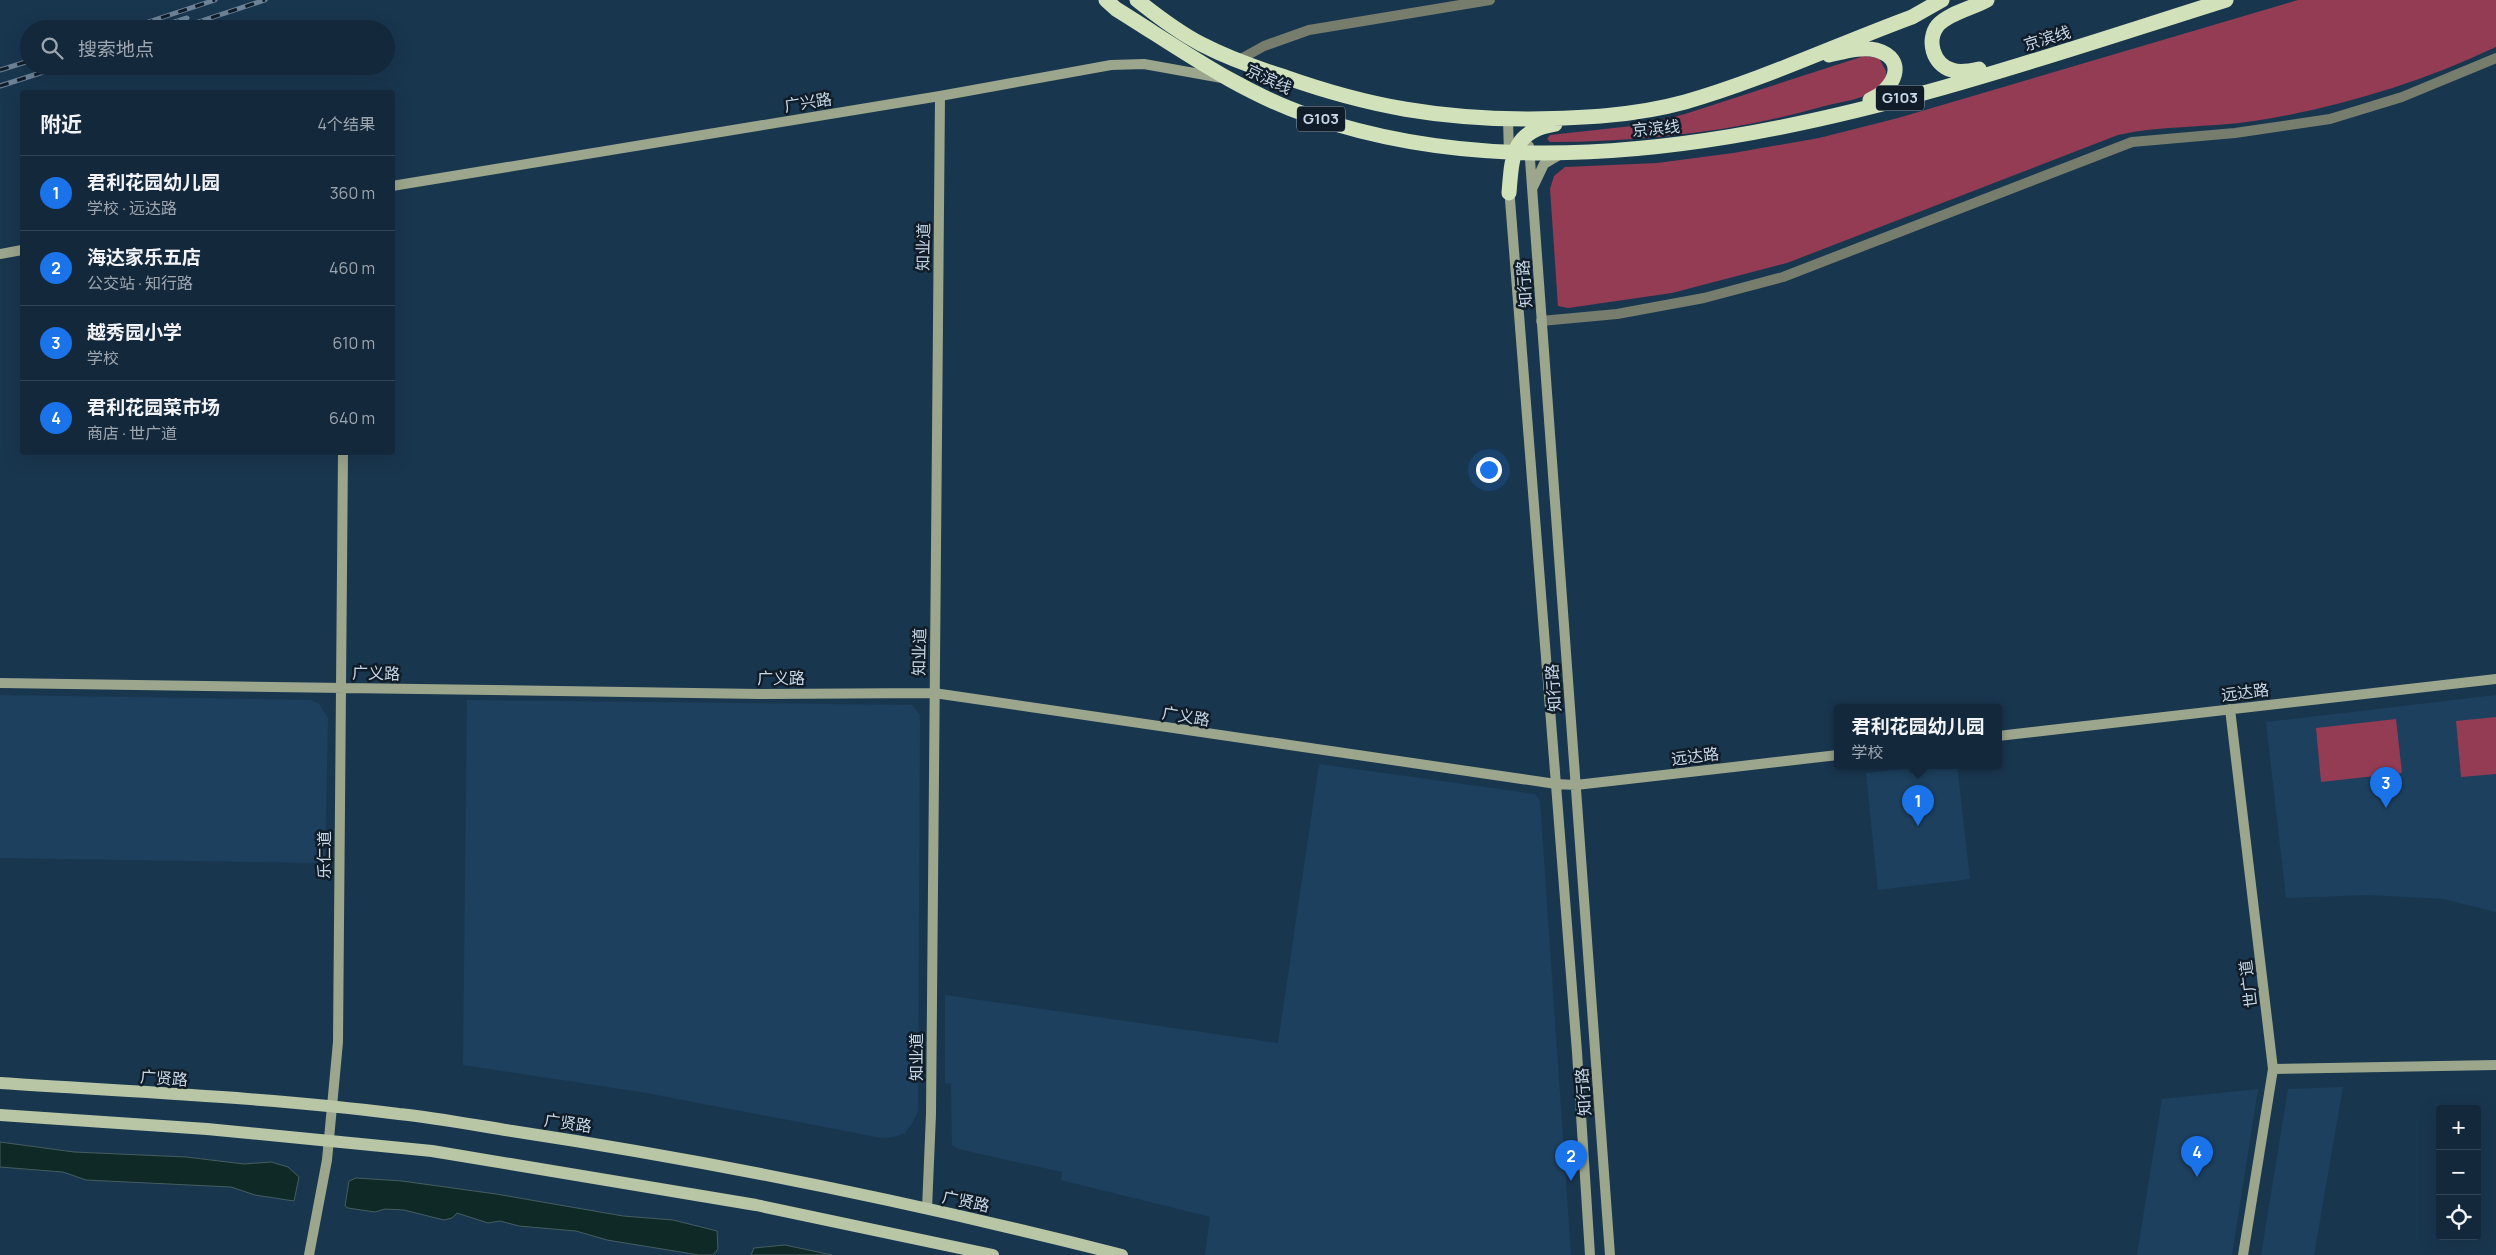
<!DOCTYPE html>
<html lang="zh">
<meta charset="utf-8">
<style>
:root{--surface:#13283b;--page:#203446;--text:#f1f3f6;--muted:#9da6af;--line:#324455;--accent:#1a73e8}
body{margin:0;font-family:Manrope,"Noto Sans SC",sans-serif;background:var(--page);color:var(--text)}
.controls{position:absolute;right:15px;bottom:15px;display:grid;overflow:hidden;border-radius:5px;box-shadow:0 5px 20px #0002}
.controls button{width:45px;height:45px;display:grid;place-items:center;padding:0;border:0;border-bottom:1px solid var(--line);background:var(--surface);color:var(--text);font:25px sans-serif}
.you{position:absolute;left:1488px;top:469px;width:18px;height:18px;margin:-12px;border:4px solid #fff;border-radius:50%;background:#1a73e8;box-shadow:0 0 0 8px #1a73e833}
.badge{display:grid;place-items:center;width:32px;height:32px;border-radius:50%;background:var(--accent);color:#fff;font-size:16px;font-weight:700}
.pin{position:absolute;translate:-50% -41px;filter:drop-shadow(0 1px 2px #0008)}
.pin::after{content:'';position:absolute;top:26px;width:18px;height:15px;background:inherit;clip-path:polygon(0 0,100% 0,50% 100%)}
.popup{position:absolute;left:1834px;top:704px;width:168px;height:65px;box-sizing:border-box;display:grid;place-content:center;border-radius:5px;background:var(--surface);filter:drop-shadow(0 1px 4px #0005);font-size:16px;white-space:nowrap;color:var(--muted)}
.popup b{font-size:19px;color:var(--text)}
.popup::after{content:'';position:absolute;left:50%;top:100%;margin-left:-10px;border:10px solid transparent;border-top-color:var(--surface)}
.list{margin:0;padding:0;list-style:none}
h2{display:flex;justify-content:space-between;align-items:center;height:65px;margin:0;padding:0 20px;font-size:21px}
h2 small{font-size:16px;font-weight:400;color:var(--muted)}
.list li{display:grid;grid-template-columns:32px 1fr auto;gap:15px;align-items:center;box-sizing:border-box;height:75px;padding:0 20px;border-top:1px solid var(--line)}
.list b{display:block;font-size:19px;white-space:nowrap}
.list p{margin:0;font-size:16px;white-space:nowrap;color:var(--muted)}
.list em{font-size:16px;font-style:normal;color:var(--muted)}
.icon{flex:none;width:28px;height:28px;fill:none;stroke:currentColor;stroke-width:2;stroke-linecap:round;stroke-linejoin:round}
.map{position:relative;flex:none;width:2496px;height:1255px;overflow:hidden}
.search{position:absolute;background:var(--surface);box-shadow:0 5px 20px #0002;left:20px;top:20px;width:375px;height:55px;display:flex;align-items:center;gap:12px;box-sizing:border-box;padding:0 18px;border-radius:28px;color:var(--muted);font-size:19px}
.panel{position:absolute;background:var(--surface);box-shadow:0 5px 20px #0002;left:20px;top:90px;width:375px;height:365px;border-radius:5px}
.map>svg:first-child{display:block}
.built{fill:#1d405e}
.green{fill:#933c53}
.water{fill:#0e2926;stroke:#465d60}
.lines{fill:none;stroke-linecap:round;stroke-linejoin:round}
.street{stroke:#767d6d;stroke-width:10}
.secondary{stroke:#9ba68c;stroke-width:10}
.primary{stroke:#b8c6a5;stroke-width:12}
.highway{stroke:#d1e2ba;stroke-width:15}
.rail-casing{stroke:#6b8297;stroke-width:5}
.rail{stroke:#101d28;stroke-width:3;stroke-dasharray:9;stroke-linecap:butt}
.labels{text-anchor:middle;stroke-width:5;stroke-linejoin:round;paint-order:stroke}
.shield{fill:#101d28;stroke:#909fae;stroke-width:1}
.shield-label{font-size:15px;font-weight:bold;fill:#c7d7e7}
.street-label{font-size:16px;fill:#c7d7e7;stroke:#101d28}
</style>
<div class="map">
<svg width="2496" height="1255" viewBox="0 0 2496 1255">
<rect width="100%" height="100%" fill="#19364f"/>
<path class="built" d="M0,695L311,700L319,704L328,718L325,863L0,858Z
M2496,695V912L2444,899L2368,895L2286,898L2266,722Z
M467,700L912,705L920,715L918,1111L913,1122L905,1133L892,1137L882,1138L641,1092L463,1065Z
M1319,764L1535,794L1540,801L1571,1255H1205L1210,1217L1061,1180L1062,1172L958,1149L952,1145L951,1084L945,1083V995L1278,1043Z
M1941,765H1957L1970,879L1878,890L1866,773Z
M2343,1087L2314,1255H2261L2288,1089Z
M2258,1089L2232,1255H2137L2162,1099Z"/>
<path class="green" d="M2298,0H2496V47C2420,83 2337,108 2254,121C2209,128 2162,125 2118,135L1787,263L1672,293L1568,308L1558,306L1550,189L1554,176L1565,167L1657,163L1733,153L1819,138L1898,118Z
M1864,56L1879,58L1886,71V80C1882,84 1877,89 1872,92C1860,100 1835,103 1821,107C1733,132 1641,142 1550,142L1547,139L1550,135L1641,125L1685,114Z
M2496,717V774L2461,777L2456,721Z
M2396,719L2402,773L2321,782L2316,728Z"/>
<path class="water" d="M0,1142L74,1152L186,1157L244,1164L271,1162L288,1167L299,1177L294,1201L255,1195L231,1187L86,1180L63,1172L0,1167Z
M356,1178L402,1181L496,1194L623,1216L673,1220L717,1231L718,1249L713,1255H699L607,1240L576,1231L519,1226L500,1221L488,1223L457,1213L452,1218L444,1220L404,1210L385,1209L375,1212L348,1208L345,1206L349,1181Z
M785,1245L832,1255H751L754,1248Z"/>
<g class="lines">
<path class="street" d="M1237,61L1264,46L1309,30L1490,0
M1541,321L1617,314L1704,298L1783,277L2132,142L2235,133L2330,119L2402,97L2496,58"/>
<path class="secondary" d="M1508,119L1509,155
M1529,146L1610,1255
M392,186L940,96L1111,65L1144,64L1222,78
M1509,187L1577,1052L1590,1255
M1533,187L1544,164L1561,154
M0,254L22,250
M0,683L761,694L934,693L1556,784L1576,785L1838,755
M2230,709L2273,1069L2243,1255
M1998,736L2496,679
M2273,1069L2496,1065
M927,1209L931,1114L940,96
M309,1255L327,1160L338,1042L343,452"/>
<path class="primary" d="M0,1083C133,1092 267,1097 399,1114C437,1118 474,1125 512,1131C717,1162 921,1204 1122,1255
M0,1115L207,1129L432,1151L756,1205L993,1255"/>
<path class="highway" d="M1106,0L1116,9C1179,48 1239,92 1310,116C1603,217 1945,88 2226,0
M1137,0C1157,16 1178,32 1201,44C1228,58 1256,68 1285,77C1370,107 1440,119 1530,119C1582,118 1634,116 1685,102C1762,80 1836,45 1912,17L1942,0
M1829,55C1843,52 1862,46 1876,50C1909,59 1894,90 1870,100
M1979,69C1970,71 1960,73 1952,70C1933,65 1926,40 1938,25C1949,13 1973,8 1987,0
M1509,193C1512,156 1512,131 1555,124"/>
<defs>
<path id="rail" d="M127,29L215,0
M153,29L187,18
M177,29L265,0
M0,70L29,61
M0,86L62,66"/>
</defs>
<use href="#rail" class="rail-casing"/>
<use href="#rail" class="rail"/>
</g>
<g class="labels">
<g class="shield">
<rect x="1876" y="85.5" width="48" height="25" rx="4"/>
<rect x="1297" y="106.5" width="48" height="25" rx="4"/>
</g>
<g class="shield-label">
<text x="1900" y="103">G103</text>
<text x="1321" y="124">G103</text>
</g>
<g class="street-label">
<text transform="translate(2047 38) rotate(-17)" y="6">京滨线</text>
<text transform="translate(1269 79) rotate(25)" y="6">京滨线</text>
<text transform="translate(808 102) rotate(-9)" y="6">广兴路</text>
<text transform="translate(1656 128) rotate(-5)" y="6">京滨线</text>
<text transform="translate(923 247) rotate(-89)" y="6">知业道</text>
<text transform="translate(1524 284) rotate(-94)" y="6">知行路</text>
<text transform="translate(919 652) rotate(-89)" y="6">知业道</text>
<text transform="translate(376 673) rotate(1)" y="6">广义路</text>
<text x="781" y="684">广义路</text>
<text transform="translate(1553 688) rotate(-94)" y="6">知行路</text>
<text transform="translate(2245 692) rotate(-7)" y="6">远达路</text>
<text transform="translate(1186 716) rotate(9)" y="6">广义路</text>
<text transform="translate(1695 756) rotate(-7)" y="6">远达路</text>
<text transform="translate(324 855) rotate(-90)" y="6">乐仁道</text>
<text transform="translate(2248 984) rotate(-97)" y="6">世广道</text>
<text transform="translate(916 1057) rotate(-90)" y="6">知业道</text>
<text transform="translate(164 1078) rotate(4)" y="6">广贤路</text>
<text transform="translate(1583 1092) rotate(-94)" y="6">知行路</text>
<text transform="translate(568 1123) rotate(8)" y="6">广贤路</text>
<text transform="translate(966 1201) rotate(12)" y="6">广贤路</text>
</g>
</g>
</svg>
<div class="controls">
<button>+</button>
<button>−</button>
<button><svg class="icon" aria-label="locate" viewBox="0 0 24 24"><circle cx="12" cy="12" r="6"/><path d="M12 2v4M12 18v4M2 12h4M18 12h4"/></svg></button>
</div>
<div class="you"></div>
<div class="pin badge" style="left:1918px;top:826px">1</div>
<div class="popup"><b>君利花园幼儿园</b>学校</div>
<div class="pin badge" style="left:1571px;top:1181px">2</div>
<div class="pin badge" style="left:2386px;top:808px">3</div>
<div class="pin badge" style="left:2197px;top:1177px">4</div>
<div class="search"><svg class="icon" aria-label="search" viewBox="0 0 24 24"><circle cx="10" cy="10" r="6"/><path d="M15 15l6 6"/></svg>搜索地点</div>
<section class="panel">
<h2>附近<small>4个结果</small></h2>
<ul class="list">
<li><span class="badge">1</span><div><b>君利花园幼儿园</b><p>学校 · 远达路</p></div><em>360 m</em></li>
<li><span class="badge">2</span><div><b>海达家乐五店</b><p>公交站 · 知行路</p></div><em>460 m</em></li>
<li><span class="badge">3</span><div><b>越秀园小学</b><p>学校</p></div><em>610 m</em></li>
<li><span class="badge">4</span><div><b>君利花园菜市场</b><p>商店 · 世广道</p></div><em>640 m</em></li>
</ul>
</section>
</div>
